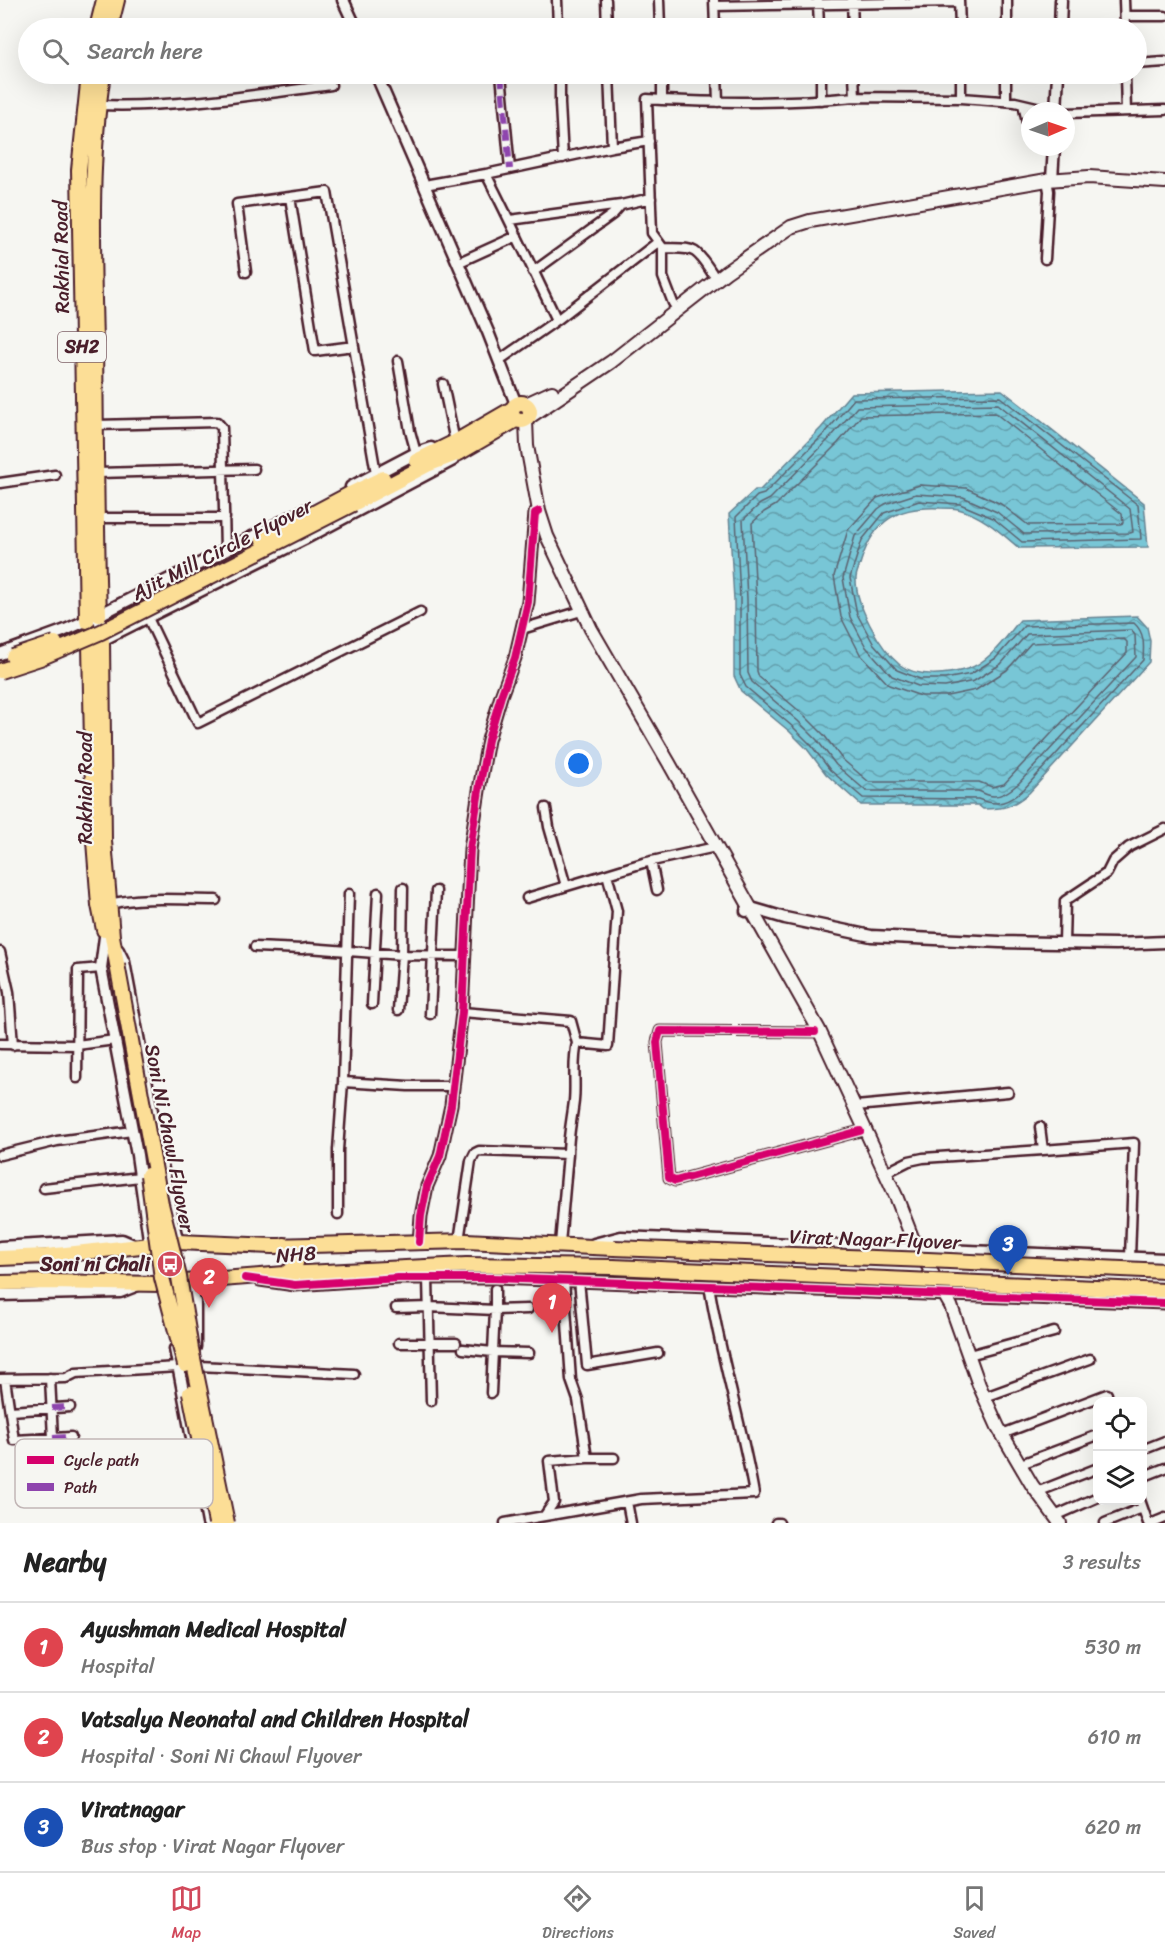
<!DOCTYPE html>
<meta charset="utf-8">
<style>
:root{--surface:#fff;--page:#f2f2f2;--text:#222;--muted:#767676;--line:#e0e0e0;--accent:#d1495b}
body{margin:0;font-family:Sriracha,sans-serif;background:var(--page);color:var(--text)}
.controls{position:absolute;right:18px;bottom:18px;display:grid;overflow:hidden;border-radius:12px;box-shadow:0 6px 24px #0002}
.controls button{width:54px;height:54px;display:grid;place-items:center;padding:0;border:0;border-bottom:2px solid var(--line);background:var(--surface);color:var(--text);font:30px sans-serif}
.compass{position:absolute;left:1021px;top:102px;width:54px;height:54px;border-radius:50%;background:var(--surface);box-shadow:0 6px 24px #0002;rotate:88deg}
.you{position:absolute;left:579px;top:764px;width:21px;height:21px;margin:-15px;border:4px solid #fff;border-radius:50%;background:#1a73e8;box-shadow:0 0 0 9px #1a73e833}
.badge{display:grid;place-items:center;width:39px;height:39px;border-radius:50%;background:var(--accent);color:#fff;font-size:20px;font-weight:700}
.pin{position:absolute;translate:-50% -50px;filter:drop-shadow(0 2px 3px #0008)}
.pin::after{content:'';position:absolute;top:32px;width:21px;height:18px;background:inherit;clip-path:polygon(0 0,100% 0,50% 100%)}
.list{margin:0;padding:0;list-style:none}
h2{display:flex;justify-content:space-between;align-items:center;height:78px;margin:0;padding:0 24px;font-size:26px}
h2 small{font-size:20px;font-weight:400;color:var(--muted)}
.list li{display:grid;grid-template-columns:39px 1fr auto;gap:18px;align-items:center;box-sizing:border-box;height:90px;padding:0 24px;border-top:2px solid var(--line)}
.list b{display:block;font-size:22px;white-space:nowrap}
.list p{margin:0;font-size:20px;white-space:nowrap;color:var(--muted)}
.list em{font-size:20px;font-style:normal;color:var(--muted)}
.icon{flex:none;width:33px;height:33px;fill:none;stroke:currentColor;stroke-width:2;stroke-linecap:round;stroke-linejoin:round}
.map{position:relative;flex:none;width:1165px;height:1523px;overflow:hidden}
.search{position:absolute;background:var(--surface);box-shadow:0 6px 24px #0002;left:18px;right:18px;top:18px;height:66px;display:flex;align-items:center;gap:15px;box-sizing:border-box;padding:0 21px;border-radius:33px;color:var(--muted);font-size:22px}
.sheet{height:348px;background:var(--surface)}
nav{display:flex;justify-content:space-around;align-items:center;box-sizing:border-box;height:84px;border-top:2px solid var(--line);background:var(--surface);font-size:16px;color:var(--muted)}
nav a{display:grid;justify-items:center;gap:3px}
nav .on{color:var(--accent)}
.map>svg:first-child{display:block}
.water{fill:url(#water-waves);stroke:#668392;stroke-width:1.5}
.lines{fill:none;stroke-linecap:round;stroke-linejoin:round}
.shore{stroke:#5c626f;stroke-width:1.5}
.minor-casing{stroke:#4a1f2b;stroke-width:13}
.tertiary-casing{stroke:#4a1f2b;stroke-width:15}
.secondary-casing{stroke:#4a1f2b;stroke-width:16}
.primary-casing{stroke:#4a1f2b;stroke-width:18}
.minor{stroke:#f6f6f2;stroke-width:8}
.tertiary{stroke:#f6f6f2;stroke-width:10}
.secondary{stroke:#f6f6f2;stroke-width:12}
.primary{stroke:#fcde96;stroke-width:14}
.primary-bridge-casing{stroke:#4a1f2b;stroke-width:18;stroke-linecap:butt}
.primary-bridge{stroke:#fcde96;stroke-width:14}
.quiet{stroke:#8e44ad;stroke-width:6;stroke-dasharray:12 6;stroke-linecap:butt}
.cycleway-casing{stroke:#f6f6f2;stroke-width:11}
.cycleway{stroke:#d6006c;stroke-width:8}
.labels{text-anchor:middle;stroke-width:4.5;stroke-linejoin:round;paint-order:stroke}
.shield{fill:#f6f6f2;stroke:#7e6067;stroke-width:1.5}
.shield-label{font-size:18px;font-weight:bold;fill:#4a1f2b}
.street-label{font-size:20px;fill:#4a1f2b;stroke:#f6f6f2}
.poi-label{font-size:20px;font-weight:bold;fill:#4a1f2b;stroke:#f6f6f2;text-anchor:end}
.key{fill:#f6f6f2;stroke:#c2b6b6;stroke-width:1.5}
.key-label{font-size:16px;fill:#4a1f2b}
</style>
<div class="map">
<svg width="1165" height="1523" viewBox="0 0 1165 1523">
<defs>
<pattern id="water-waves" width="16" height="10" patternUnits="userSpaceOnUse" patternTransform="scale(1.5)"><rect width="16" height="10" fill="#78c6d6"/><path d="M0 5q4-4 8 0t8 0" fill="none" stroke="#64a0ae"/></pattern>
</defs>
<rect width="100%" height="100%" fill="#f6f6f2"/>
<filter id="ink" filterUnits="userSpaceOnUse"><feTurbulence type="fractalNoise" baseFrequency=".0167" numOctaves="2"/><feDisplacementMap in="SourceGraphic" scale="12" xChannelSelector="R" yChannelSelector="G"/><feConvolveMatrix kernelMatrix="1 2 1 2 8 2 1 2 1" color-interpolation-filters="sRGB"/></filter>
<g filter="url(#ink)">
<path class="water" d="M1002,390L1144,503L1148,547L1019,548C1001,533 982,515 958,509C953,508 946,508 940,508C898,506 874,520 861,561C860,566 856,573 856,578C855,604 880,649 900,665C917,678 948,675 967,669C990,662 1005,638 1020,620L1137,616L1147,627L1150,641L1149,662L1029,793C1012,807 1004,809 983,809L978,805H861L826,774L807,749L789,731L741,691L734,676V600L729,514L755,490H760L821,428L851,393Z"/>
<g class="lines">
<path class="shore" d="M1000,397L1138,505L1141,539L1022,542L993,518L960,504L919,501L884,513L862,540L850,578L857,614L873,643L897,670L920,679H945L971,674L996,658L1024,626L1134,623C1145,633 1144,645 1143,660L1024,789C1008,803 998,807 978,799L863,798L830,770L811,745L793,727L746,687L740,675V599L736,517L757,496L764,494L826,432L854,399Z
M998,404L1130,509L1133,532L1130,533L1024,534L997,512L963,497L916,494L885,504L878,509L855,536L843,578L850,617L866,647L892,676L918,686L945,687L974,681L1001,664L1027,634L1131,630L1135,635L1136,657L1019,783C1011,790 1000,799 988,795C984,794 982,792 978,791H866L836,765L817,740L798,721L752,682L748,673L747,599L743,520L760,504L770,499L831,437L857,407Z
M995,413L1122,514L1123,523L1120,524L1028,525L1001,504L966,488L920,485L877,498L848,530L834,576L841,617L860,654L889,685L921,696H947L976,690L1007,670L1031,643L1124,639L1127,642V653L1004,784L992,787L979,782H869L842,759L824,735L804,715L759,677L757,671L756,599L752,523L764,512L776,505L838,443L861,416Z"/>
<defs>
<path id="minor" d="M557,0L558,28
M606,0L607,28
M659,0L660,28
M714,0L715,28
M852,0L853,28
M959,0L960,28
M1124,0L1125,28
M818,2L819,28
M715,6L959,2
M1125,16H1165
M523,28L558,24
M1007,28V0
M1136,64L1165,62
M501,74L510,169
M560,74V104L563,158
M609,74L612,147
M662,74V100L647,99L652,233L663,248V277L673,303
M717,74L718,102
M821,74V100
M961,74V98
M1125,74L1126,111
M855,97L961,98L1015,102L1053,111
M662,100C726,103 791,103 855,97L854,74
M1006,101V74
M1023,104L1030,136
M98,105C176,108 253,95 331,85
M1066,113L1165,110
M649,141L612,147L486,174C511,222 533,271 557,320L658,242
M430,184L486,174
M290,197L315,351L354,346
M510,220L621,205
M663,248C694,249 694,245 712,273
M1045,259L1049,191L1047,180
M464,260L517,236
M246,272L237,204L327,192L376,473
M533,272L613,214L621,205L651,198
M504,357L557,320
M398,361L410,431L416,453
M443,384L455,442
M96,425L217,422L222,428L225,550
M97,473L254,469
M0,483L55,475
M98,518H225
M148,618L198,723L420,612
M522,629L578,612
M546,808L549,827L566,886
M651,861L657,890
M527,898L607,874
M109,904C143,896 181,900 216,900
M1064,943L1065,901L1107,873L1113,861L1129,847L1165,829
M255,947L302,949L308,948L402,955L464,956
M0,952L9,992L13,1045
M372,1004L378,893
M398,1010L402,955L403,888
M462,1012L571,1021L577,1043
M430,1014L436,891
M815,1032L660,1031L657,1042L669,1178L675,1181L860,1131
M0,1044L77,1045L115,1040
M77,1078L78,970L101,968
M343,1082L408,1086H453
M856,1106L1008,1092
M1043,1150L1134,1143L1130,1258
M0,1155L57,1141L132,1131
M885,1173L909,1161L923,1158L1043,1150L1040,1127
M44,1188L140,1177
M338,1214V1150L343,1082L349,894
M459,1241L471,1161L475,1153L479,1151L568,1154
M560,1244L568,1154C568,1135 572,1119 574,1101C576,1081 572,1063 577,1043L608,1046L617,911L607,874L643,863L711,848
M428,1278L431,1401
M579,1280L587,1365L658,1353
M396,1308L429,1307L495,1310V1289
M399,1343H456
M463,1349L493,1352L529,1353
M969,1355L1054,1332
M199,1366L354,1374
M50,1378L53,1438
M0,1379L66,1378L76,1373L178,1367
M5,1379L14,1440L71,1437
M491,1393L495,1310L528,1309
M985,1397L1090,1359
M10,1411L70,1407
M1002,1434L1107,1394
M1142,1450L1165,1441
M587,1458H614
M1021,1464L1098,1435
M1142,1477L1165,1468
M1037,1492L1098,1468
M1140,1500L1148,1523
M627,1502L631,1523
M545,1515L554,1502L549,1461L587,1458L578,1400L571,1380L564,1280
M1055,1516L1098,1497
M505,1523L641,1499L754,1494C742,1424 720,1356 709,1285
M776,1523H779
M1105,1523L1142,1508
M1153,1523L1165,1518"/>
<path id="tertiary" d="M343,0L356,28
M1060,28L1061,0
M376,74L488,332L516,404
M1056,111L1058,74
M1052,179L1054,147
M351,487L416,453L431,448
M99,615L305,510
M102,640L304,539L453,460
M0,654L63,631L99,615L102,638
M746,911L751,908L785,918L871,936L1000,942L1116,944L1165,942
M105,937L101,968L137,1155L150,1246
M118,950L124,962L173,1223L178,1242
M419,1242L421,1216L427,1186L440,1156L451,1105L462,1012L470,849L480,784L488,740L501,696L515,658L528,602L535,513L539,511
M594,1244L621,1237L1165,1259
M0,1247L122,1240L136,1246
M260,1280L295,1285L398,1278H494L1165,1303
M190,1282L195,1302V1347
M0,1295L120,1292L138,1285
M175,1349L208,1523"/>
<path id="secondary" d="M526,404L552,392
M528,418L611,362L726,272L791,227L810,221L1047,180L1089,177L1165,182
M526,420L527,446L539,511L547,536L591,629L669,763L819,1030L896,1196L913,1240L951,1306L979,1385L998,1427L1032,1485L1060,1523"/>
<path id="primary" d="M97,28L104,0
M110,28L117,0
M512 412a9 9 0 1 1 18 0a9 9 0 1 1-18 0Z
M416,461L455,442L512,409
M350,494L383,478
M353,504L427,465L459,453L516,420
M99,615C96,524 96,432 95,342C93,253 89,161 103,74
M87,621L79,170L89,74
M102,640L104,841L112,936L117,964
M90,645L94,841L99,905L104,930
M284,1245L292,1250L296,1263L293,1268L285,1274
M0,1258L47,1256L178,1242L272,1246L466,1241L614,1248
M0,1283L49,1282L159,1284L285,1274L466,1265L613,1267"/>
</defs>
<use href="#minor" class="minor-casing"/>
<use href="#tertiary" class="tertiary-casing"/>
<use href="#secondary" class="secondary-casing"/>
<use href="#primary" class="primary-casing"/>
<use href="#minor" class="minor"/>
<use href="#tertiary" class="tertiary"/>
<use href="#secondary" class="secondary"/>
<use href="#primary" class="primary"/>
<defs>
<path id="primary-bridge" d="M263,540L350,494
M13,657L55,643
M0,671L40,658L101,632L353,504
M117,964L161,1204L179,1277L191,1349L227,1523
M148,1175L162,1278L185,1365
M614,1248L928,1260L1165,1271
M613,1267L1165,1291
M190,1393L216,1523"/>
</defs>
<use href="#primary-bridge" class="primary-bridge-casing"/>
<use href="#primary-bridge" class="primary-bridge"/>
<path class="quiet" d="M501,74L510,169
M52,1408L70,1407
M53,1438L71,1437"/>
<defs>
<path id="cycleway" d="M815,1032L660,1031L657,1042L669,1178L675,1181L860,1131
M419,1242L421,1216L427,1186L440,1156L451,1105L462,1012L470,849L480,784L488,740L501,696L515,658L528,602L535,513L539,511
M245,1278L295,1285L398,1278H494L1165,1303"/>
</defs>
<use href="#cycleway" class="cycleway-casing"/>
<use href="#cycleway" class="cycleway"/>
</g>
</g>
<defs>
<symbol id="bus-disc" viewBox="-11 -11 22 22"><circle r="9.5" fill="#d1495b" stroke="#f6f6f2"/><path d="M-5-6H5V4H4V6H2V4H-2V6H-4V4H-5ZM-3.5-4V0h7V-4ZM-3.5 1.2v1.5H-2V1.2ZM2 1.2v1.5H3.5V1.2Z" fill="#fff"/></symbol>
</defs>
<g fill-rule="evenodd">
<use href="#bus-disc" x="155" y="1249" width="30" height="30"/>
</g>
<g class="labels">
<rect class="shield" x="58" y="332" width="48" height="30" rx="4.5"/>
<g class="shield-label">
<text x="82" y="353">SH2</text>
</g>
<g class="street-label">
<text transform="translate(61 257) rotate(-91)" y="7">Rakhial Road</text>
<text transform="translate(222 549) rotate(-27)" y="7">Ajit Mill Circle Flyover</text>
<text transform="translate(85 788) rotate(-90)" y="7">Rakhial Road</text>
<text transform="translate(170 1138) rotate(79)" y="7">Soni Ni Chawl Flyover</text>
<text transform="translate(875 1239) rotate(2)" y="7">Virat Nagar Flyover</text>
<text transform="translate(296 1254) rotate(-4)" y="7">NH8</text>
</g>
<g class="poi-label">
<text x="150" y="1271">Soni ni Chali</text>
</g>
</g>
<rect x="15" y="1439" width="198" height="69" rx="9" class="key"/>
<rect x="27" y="1456" width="27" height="8" fill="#d6006c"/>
<rect x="27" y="1483" width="27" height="8" fill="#8e44ad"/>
<g class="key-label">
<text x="64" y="1466">Cycle path</text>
<text x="64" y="1493">Path</text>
</g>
</svg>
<div class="controls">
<button><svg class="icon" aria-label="locate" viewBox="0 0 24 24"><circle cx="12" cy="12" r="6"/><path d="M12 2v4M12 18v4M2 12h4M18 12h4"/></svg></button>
<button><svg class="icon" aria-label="layers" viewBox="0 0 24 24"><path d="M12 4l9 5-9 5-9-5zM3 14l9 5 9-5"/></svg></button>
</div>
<svg class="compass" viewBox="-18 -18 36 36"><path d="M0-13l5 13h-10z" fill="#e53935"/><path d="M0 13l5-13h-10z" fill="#767676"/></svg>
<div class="you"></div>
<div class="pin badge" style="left:552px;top:1333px;background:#e0444e">1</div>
<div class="pin badge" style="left:209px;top:1308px;background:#e0444e">2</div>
<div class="pin badge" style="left:1008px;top:1275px;background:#1a4fb4">3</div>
<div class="search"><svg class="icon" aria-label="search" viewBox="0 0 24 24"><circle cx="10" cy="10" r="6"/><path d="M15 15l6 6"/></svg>Search here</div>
</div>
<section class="sheet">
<h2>Nearby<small>3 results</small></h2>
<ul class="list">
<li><span class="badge" style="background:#e0444e">1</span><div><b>Ayushman Medical Hospital</b><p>Hospital</p></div><em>530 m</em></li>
<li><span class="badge" style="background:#e0444e">2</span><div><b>Vatsalya Neonatal and Children Hospital</b><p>Hospital · Soni Ni Chawl Flyover</p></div><em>610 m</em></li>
<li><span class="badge" style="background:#1a4fb4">3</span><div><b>Viratnagar</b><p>Bus stop · Virat Nagar Flyover</p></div><em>620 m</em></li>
</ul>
</section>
<nav>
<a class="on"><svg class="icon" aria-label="map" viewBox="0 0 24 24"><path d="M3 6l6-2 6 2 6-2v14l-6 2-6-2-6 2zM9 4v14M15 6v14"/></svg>Map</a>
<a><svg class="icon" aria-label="directions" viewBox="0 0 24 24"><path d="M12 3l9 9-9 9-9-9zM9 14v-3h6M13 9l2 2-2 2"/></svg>Directions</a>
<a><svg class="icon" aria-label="saved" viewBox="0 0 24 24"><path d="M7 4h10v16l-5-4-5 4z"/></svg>Saved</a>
</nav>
